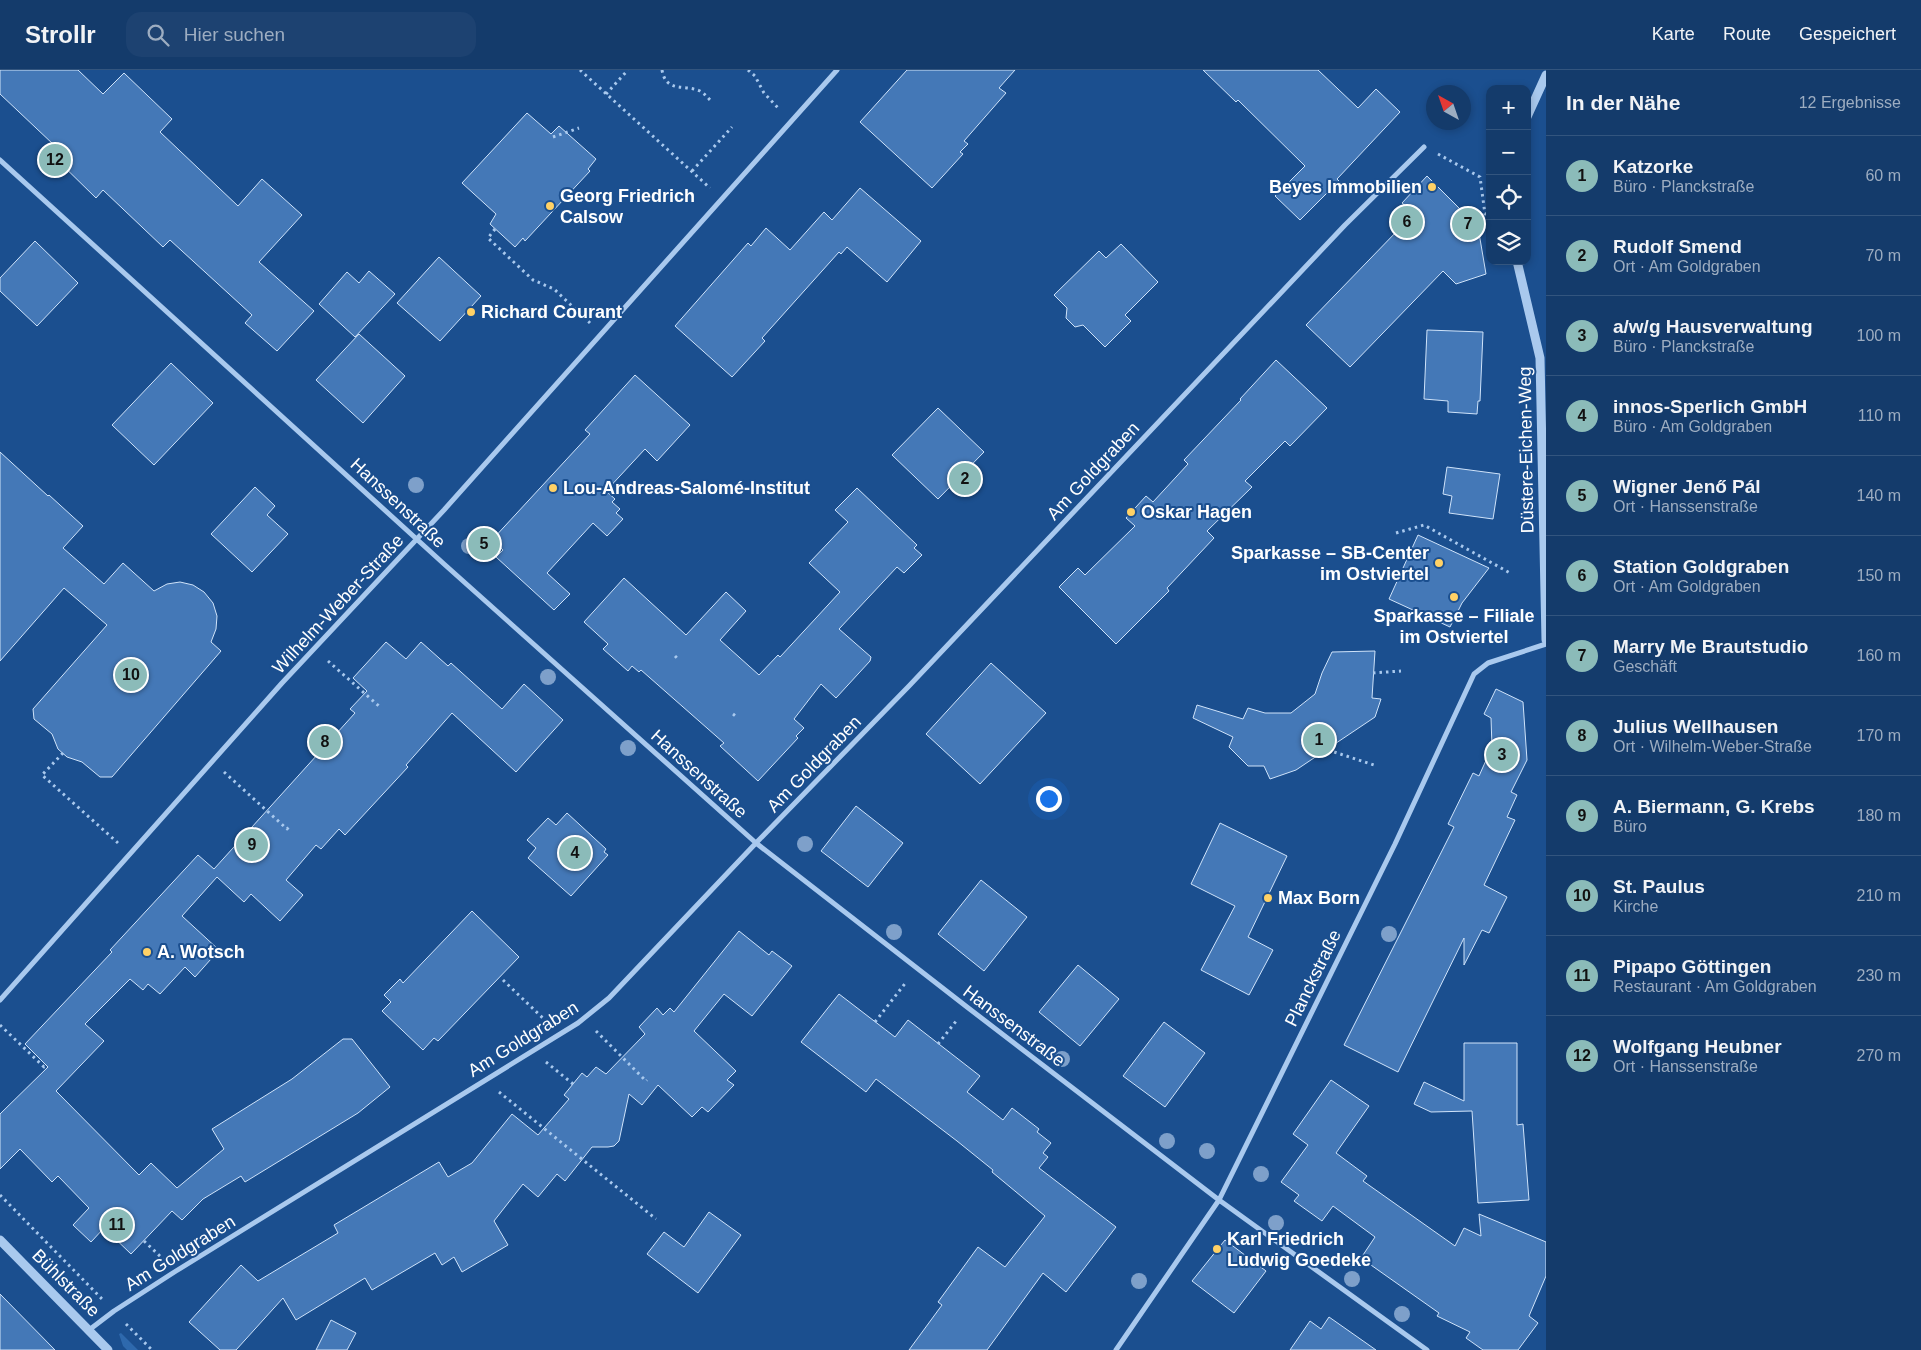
<!DOCTYPE html>
<html lang="de">
<meta charset="utf-8">
<style>
:root{--surface:#143b6b;--page:#1d4271;--text:#f1f3f6;--muted:#9dadc1;--line:#33557e;--accent:#8bbbb9}
body{margin:0;font-family:Helvetica,sans-serif;background:var(--page);color:var(--text)}
.controls{position:absolute;right:15px;top:15px;display:grid;overflow:hidden;border-radius:10px;box-shadow:0 2px 8px #0003}
.controls button{width:45px;height:45px;display:grid;place-items:center;padding:0;border:0;border-bottom:1px solid var(--line);background:var(--surface);color:var(--text);font:25px sans-serif}
.compass{position:absolute;left:1426px;top:15px;width:45px;height:45px;border-radius:50%;background:var(--surface);box-shadow:0 2px 8px #0003;rotate:320deg}
.you{position:absolute;left:1048px;top:728px;width:18px;height:18px;margin:-12px;border:4px solid #fff;border-radius:50%;background:#1a73e8;box-shadow:0 0 0 8px #1a73e833}
.badge{display:grid;place-items:center;width:32px;height:32px;border-radius:50%;background:var(--accent);color:#111;font-size:16px;font-weight:700}
.pin{position:absolute;translate:-50% -50%;border:2px solid #fff;box-shadow:0 1px 5px #0006}
.list{margin:0;padding:0;list-style:none}
h2{display:flex;justify-content:space-between;align-items:center;height:65px;margin:0;padding:0 20px;font-size:21px}
h2 small{font-size:16px;font-weight:400;color:var(--muted)}
.list li{display:grid;grid-template-columns:32px 1fr auto;gap:15px;align-items:center;box-sizing:border-box;height:80px;padding:0 20px;border-top:1px solid var(--line)}
.list b{display:block;font-size:19px;white-space:nowrap}
.list p{margin:0;font-size:16px;white-space:nowrap;color:var(--muted)}
.list em{font-size:16px;font-style:normal;color:var(--muted)}
.icon{flex:none;width:28px;height:28px;fill:none;stroke:currentColor;stroke-width:2;stroke-linecap:round;stroke-linejoin:round}
.map{position:relative;flex:none;width:1546px;height:1280px;overflow:hidden}
header{display:flex;align-items:center;gap:30px;box-sizing:border-box;height:70px;padding:0 25px;background:var(--surface);border-bottom:1px solid var(--line)}
header strong{font-size:24px}
nav{display:flex;gap:28px;margin-inline-start:auto;font-size:18px}
.search{width:350px;height:45px;background:var(--page);display:flex;align-items:center;gap:12px;box-sizing:border-box;padding:0 18px;border-radius:15px;color:var(--muted);font-size:19px}
main{display:flex}
aside{flex:1;background:var(--surface)}
.map>svg:first-child{display:block}
.green{fill:#2e69ad}
.building{fill:#4478b7;stroke:#cfe3fa}
.lines{fill:none;stroke-linecap:round;stroke-linejoin:round}
.path{stroke:#a9c9ee;stroke-width:3;stroke-dasharray:2.5 4;stroke-linecap:butt}
.minor{stroke:#a9c9ee;stroke-width:5}
.tertiary{stroke:#a9c9ee;stroke-width:9}
.tree{fill:#7ea0ca}
.poi-dot{fill:#ffd166;stroke:#1b4f8f;stroke-width:2}
.labels{text-anchor:middle;stroke-width:4;stroke-linejoin:round;paint-order:stroke}
.poi-label{font-size:18px;font-weight:bold;fill:#fff;stroke:#1b4f8f;text-anchor:start}
.street-label{font-size:18px;fill:#fff;stroke:#1b4f8f}
</style>
<header>
<strong>Strollr</strong>
<div class="search"><svg class="icon" aria-label="search" viewBox="0 0 24 24"><circle cx="10" cy="10" r="6"/><path d="M15 15l6 6"/></svg>Hier suchen</div>
<nav><a>Karte</a><a>Route</a><a>Gespeichert</a></nav>
</header>
<main>
<div class="map">
<svg width="1546" height="1280" viewBox="0 0 1546 1280">
<rect width="100%" height="100%" fill="#1b4f8f"/>
<path class="green" d="M121,1263L138,1280H127L123,1276L119,1264Z"/>
<path class="building" d="M0,0H78L103,24L124,3L172,49L160,62L238,136L262,109L302,145L259,192L314,241L277,281L245,253L252,245L170,170L163,177L103,120L96,128L48,81L54,75L0,24Z
M907,0H1015L999,18L1006,23L964,71L968,74L960,82L963,84L932,118L860,52Z
M1203,0H1318L1358,38L1376,19L1400,42L1337,109L1339,111L1300,150L1275,126L1305,96L1238,30L1236,32Z
M527,43L551,64L559,56L596,89L588,99L590,101L525,171L523,168L515,177L490,154L496,144L462,113Z
M1427,106L1478,157L1486,204L1456,214L1443,201L1350,297L1306,255L1399,159L1393,153L1407,137L1402,133Z
M860,118L921,171L887,212L847,177L841,184L839,182L762,268L765,271L732,307L675,256L748,173L751,176L766,158L790,180L824,142L832,150Z
M35,171L78,213L37,256L0,221V208Z
M1121,174L1158,212L1125,245L1131,251L1105,277L1083,255L1075,257L1066,248L1067,238L1054,225L1099,181L1106,188Z
M439,187L481,226L440,271L397,233Z
M369,201L395,224L355,267L319,234L347,202L359,213Z
M1427,260L1483,262L1480,331H1478L1477,344L1448,342V331L1424,329Z
M359,264L405,306L363,353L316,310Z
M1276,290L1327,338L1290,376L1285,371L1245,411L1252,417L1207,461L1214,468L1167,518L1169,521L1116,574L1059,517L1078,498L1085,505L1135,456L1126,448L1146,426L1153,432L1188,394L1184,390L1241,330L1240,329Z
M171,293L213,333L154,395L112,355Z
M635,305L690,355L657,391L645,379L606,421L615,429L612,432L620,439L616,443L623,449L607,466L593,453L547,503L570,524L554,540L496,487L503,480L492,470L590,364L585,360Z
M938,338L984,382L938,429L892,385Z
M0,382L48,426L49,425L83,456L63,478L104,514L123,493L154,521L167,514L180,512L193,515L204,522L213,533L217,546L216,559L211,572L221,581L112,707H100L82,692L67,687L58,679L52,664L34,649L33,639L107,555L64,518L0,591Z
M1447,397L1500,404L1493,449L1449,443L1452,426L1443,424Z
M255,417L275,436L267,445L288,464L252,502L211,464Z
M857,418L917,475L914,478L922,485L904,503L897,497L839,559L871,587L870,591L836,628L821,614L794,649L804,658L796,666L798,668L758,711L720,676L724,673L641,600L639,602L632,596L628,601L603,579L608,574L584,552L624,508L686,565L726,522L746,541L720,570L759,605L778,585L780,587L840,522L809,493L848,452L835,440Z
M1418,465L1489,498L1462,533L1450,557L1389,529Z
M386,572L406,589L421,572L448,596L451,593L502,639L524,614L563,650L516,702L452,643L406,695L408,697L345,765L339,759L321,779L316,775L286,810L303,825L280,851L251,824L244,832L217,807L182,846L219,880L195,907L185,897L160,924L148,914L143,920L130,909L85,954L104,971L56,1021L139,1105L151,1093L177,1118L224,1079L212,1059L292,1009L343,969H352L390,1017L358,1043L245,1112L241,1106L203,1129L182,1150L172,1141L131,1184L104,1158L91,1172L73,1155L89,1138L58,1106L52,1112L20,1079L0,1099V1044L48,997L25,974L112,882L110,880L198,785L214,799L355,643L350,639L367,621L353,608Z
M1375,581L1372,628L1381,629L1375,647L1296,700L1270,709L1264,696H1248L1229,677L1233,667L1193,648L1197,635L1243,649L1248,638L1265,643H1291L1315,624L1322,603L1332,582Z
M991,593L1046,643L980,714L926,664Z
M1496,619L1523,632L1527,690L1511,722L1517,725L1507,747L1515,750L1484,815L1507,827L1489,863L1482,860L1464,895V868L1398,1002L1344,975L1454,757L1448,754L1473,703L1479,706L1492,677L1491,648L1484,644Z
M856,736L903,773L868,817L821,781Z
M567,743L606,779L604,782L608,785L571,826L528,788L536,778L527,770L548,748L556,755Z
M1220,753L1287,786L1248,867L1273,880L1249,925L1201,900L1235,836L1191,814Z
M981,810L1027,847L984,901L938,864Z
M472,841L519,887L438,971L434,968L423,980L382,941L391,932L384,925L400,909L403,913Z
M739,861L769,885L772,881L792,896L752,946L724,924L694,961L736,1001L727,1010L734,1015L708,1042L702,1037L692,1047L658,1015L642,1035L629,1024L619,1071L614,1076L608,1077H592L565,1111L557,1104L538,1127L523,1114L494,1151L508,1175L462,1202L454,1187L442,1195L435,1183L372,1220L365,1208L296,1250L283,1228L236,1280H220L189,1252L241,1195L258,1211L338,1163L334,1155L439,1092L448,1107L472,1093L512,1044L538,1065L569,1029L564,1025L582,1003L587,1007L596,997L606,1004L645,964L639,957L657,938L663,945L670,938L674,942Z
M1078,895L1119,929L1080,976L1039,942Z
M839,924L895,967L908,950L980,1006L967,1022L1003,1050L1012,1038L1039,1059L1037,1062L1051,1073L1043,1083L1048,1087L1039,1098L1116,1157L1066,1222L1043,1203L987,1280H909L942,1235L938,1232L978,1177L1005,1197L1045,1146L992,1102L993,1100L957,1071L876,1009L866,1022L801,972Z
M1164,952L1205,983L1165,1037L1123,1006Z
M1464,973H1517V1055L1523,1054L1529,1130L1478,1133L1472,1041L1431,1042L1414,1034L1424,1012L1464,1031Z
M1331,1010L1369,1036L1336,1083L1367,1106L1363,1111L1455,1176L1464,1158L1481,1166L1479,1144L1546,1172V1206L1529,1246L1538,1253L1518,1280H1483L1466,1268L1470,1262L1437,1246L1439,1243L1361,1188L1375,1167L1333,1136L1322,1151L1294,1131L1299,1125L1281,1112L1308,1075L1293,1064Z
M709,1142L741,1165L698,1223L647,1184L664,1162L684,1177Z
M1225,1170L1266,1201L1234,1243L1192,1211Z
M0,1224L55,1280H0Z
M1329,1247L1376,1280H1290L1310,1251L1321,1259Z
M331,1250L356,1263L347,1280H316Z"/>
<g class="lines">
<path class="path" d="M580,0L710,118
M662,0C666,23 684,14 700,21C705,24 708,28 712,32
M748,0L755,6L764,23L780,40
M606,24L628,0
M553,67L579,58
M1438,84L1480,107L1485,144L1490,143
M692,101L732,57
M495,159L488,168L533,210L554,219L590,253
M1396,463L1424,455L1510,503
M675,586L679,590
M328,591L380,637
M1373,603L1401,601
M733,644L738,648
M1328,680L1374,695
M63,683L42,705L118,773
M224,702L287,759L289,757
M503,910L548,953
M875,952L907,911
M0,955L44,997L46,994
M596,961L646,1011L647,1010
M938,974L957,950
M546,992L573,1014
M499,1022L656,1149
M0,1125L103,1230
M144,1171L163,1189
M126,1254L152,1280"/>
<path class="minor" d="M0,90L444,494L756,773L967,937L1219,1130L1427,1280
M0,930L282,613L444,440L837,0
M89,1260L114,1241L176,1201L578,953L609,928L756,773L909,616L1345,155L1424,77
M1116,1280L1219,1130L1395,774L1474,604L1488,593L1546,574"/>
<path class="tertiary" d="M1527,47L1546,5
M1517,191L1540,288L1546,570
M0,1170L108,1280"/>
</g>
<g class="tree">
<circle cx="416" cy="415" r="8"/>
<circle cx="469" cy="476" r="8"/>
<circle cx="548" cy="607" r="8"/>
<circle cx="628" cy="678" r="8"/>
<circle cx="805" cy="774" r="8"/>
<circle cx="894" cy="862" r="8"/>
<circle cx="1389" cy="864" r="8"/>
<circle cx="1062" cy="989" r="8"/>
<circle cx="1167" cy="1071" r="8"/>
<circle cx="1207" cy="1081" r="8"/>
<circle cx="1261" cy="1104" r="8"/>
<circle cx="1276" cy="1153" r="8"/>
<circle cx="1352" cy="1209" r="8"/>
<circle cx="1139" cy="1211" r="8"/>
<circle cx="1402" cy="1244" r="8"/>
</g>
<g class="poi-dot">
<circle cx="1432" cy="117" r="5"/>
<circle cx="550" cy="136" r="5"/>
<circle cx="471" cy="242" r="5"/>
<circle cx="553" cy="418" r="5"/>
<circle cx="1131" cy="442" r="5"/>
<circle cx="1439" cy="493" r="5"/>
<circle cx="1454" cy="527" r="5"/>
<circle cx="1268" cy="828" r="5"/>
<circle cx="147" cy="882" r="5"/>
<circle cx="1217" cy="1179" r="5"/>
</g>
<g class="labels">
<g class="poi-label">
<text x="1422" y="123" text-anchor="end">Beyes Immobilien</text>
<text x="560" y="132">Georg Friedrich<tspan x="560" dy="21">Calsow</tspan></text>
<text x="481" y="248">Richard Courant</text>
<text x="563" y="424">Lou-Andreas-Salomé-Institut</text>
<text x="1141" y="448">Oskar Hagen</text>
<text x="1429" y="489" text-anchor="end">Sparkasse – SB-Center<tspan x="1429" dy="21">im Ostviertel</tspan></text>
<text x="1454" y="552" text-anchor="middle">Sparkasse – Filiale<tspan x="1454" dy="21">im Ostviertel</tspan></text>
<text x="1278" y="834">Max Born</text>
<text x="157" y="888">A. Wotsch</text>
<text x="1227" y="1175">Karl Friedrich<tspan x="1227" dy="21">Ludwig Goedeke</tspan></text>
</g>
<g class="street-label">
<text transform="translate(1526 380) rotate(-91)" y="6">Düstere-Eichen-Weg</text>
<text transform="translate(1093 401) rotate(-47)" y="6">Am Goldgraben</text>
<text transform="translate(398 433) rotate(43)" y="6">Hanssenstraße</text>
<text transform="translate(338 534) rotate(-47)" y="6">Wilhelm-Weber-Straße</text>
<text transform="translate(814 694) rotate(-46)" y="6">Am Goldgraben</text>
<text transform="translate(699 704) rotate(42)" y="6">Hanssenstraße</text>
<text transform="translate(1313 908) rotate(-64)" y="6">Planckstraße</text>
<text transform="translate(1014 956) rotate(37)" y="6">Hanssenstraße</text>
<text transform="translate(523 969) rotate(-32)" y="6">Am Goldgraben</text>
<text transform="translate(180 1183) rotate(-32)" y="6">Am Goldgraben</text>
<text transform="translate(66 1213) rotate(45)" y="6">Bühlstraße</text>
</g>
</g>
</svg>
<div class="controls">
<button>+</button>
<button>−</button>
<button><svg class="icon" aria-label="locate" viewBox="0 0 24 24"><circle cx="12" cy="12" r="6"/><path d="M12 2v4M12 18v4M2 12h4M18 12h4"/></svg></button>
<button><svg class="icon" aria-label="layers" viewBox="0 0 24 24"><path d="M12 4l9 5-9 5-9-5zM3 14l9 5 9-5"/></svg></button>
</div>
<svg class="compass" viewBox="-18 -18 36 36"><path d="M0-13l5 13h-10z" fill="#e53935"/><path d="M0 13l5-13h-10z" fill="#9dadc1"/></svg>
<div class="you"></div>
<div class="pin badge" style="left:1319px;top:670px">1</div>
<div class="pin badge" style="left:965px;top:409px">2</div>
<div class="pin badge" style="left:1502px;top:685px">3</div>
<div class="pin badge" style="left:575px;top:783px">4</div>
<div class="pin badge" style="left:484px;top:474px">5</div>
<div class="pin badge" style="left:1407px;top:152px">6</div>
<div class="pin badge" style="left:1468px;top:154px">7</div>
<div class="pin badge" style="left:325px;top:672px">8</div>
<div class="pin badge" style="left:252px;top:775px">9</div>
<div class="pin badge" style="left:131px;top:605px">10</div>
<div class="pin badge" style="left:117px;top:1155px">11</div>
<div class="pin badge" style="left:55px;top:90px">12</div>
</div>
<aside>
<h2>In der Nähe<small>12 Ergebnisse</small></h2>
<ul class="list">
<li><span class="badge">1</span><div><b>Katzorke</b><p>Büro · Planckstraße</p></div><em>60 m</em></li>
<li><span class="badge">2</span><div><b>Rudolf Smend</b><p>Ort · Am Goldgraben</p></div><em>70 m</em></li>
<li><span class="badge">3</span><div><b>a/w/g Hausverwaltung</b><p>Büro · Planckstraße</p></div><em>100 m</em></li>
<li><span class="badge">4</span><div><b>innos-Sperlich GmbH</b><p>Büro · Am Goldgraben</p></div><em>110 m</em></li>
<li><span class="badge">5</span><div><b>Wigner Jenő Pál</b><p>Ort · Hanssenstraße</p></div><em>140 m</em></li>
<li><span class="badge">6</span><div><b>Station Goldgraben</b><p>Ort · Am Goldgraben</p></div><em>150 m</em></li>
<li><span class="badge">7</span><div><b>Marry Me Brautstudio</b><p>Geschäft</p></div><em>160 m</em></li>
<li><span class="badge">8</span><div><b>Julius Wellhausen</b><p>Ort · Wilhelm-Weber-Straße</p></div><em>170 m</em></li>
<li><span class="badge">9</span><div><b>A. Biermann, G. Krebs</b><p>Büro</p></div><em>180 m</em></li>
<li><span class="badge">10</span><div><b>St. Paulus</b><p>Kirche</p></div><em>210 m</em></li>
<li><span class="badge">11</span><div><b>Pipapo Göttingen</b><p>Restaurant · Am Goldgraben</p></div><em>230 m</em></li>
<li><span class="badge">12</span><div><b>Wolfgang Heubner</b><p>Ort · Hanssenstraße</p></div><em>270 m</em></li>
</ul>
</aside>
</main>
